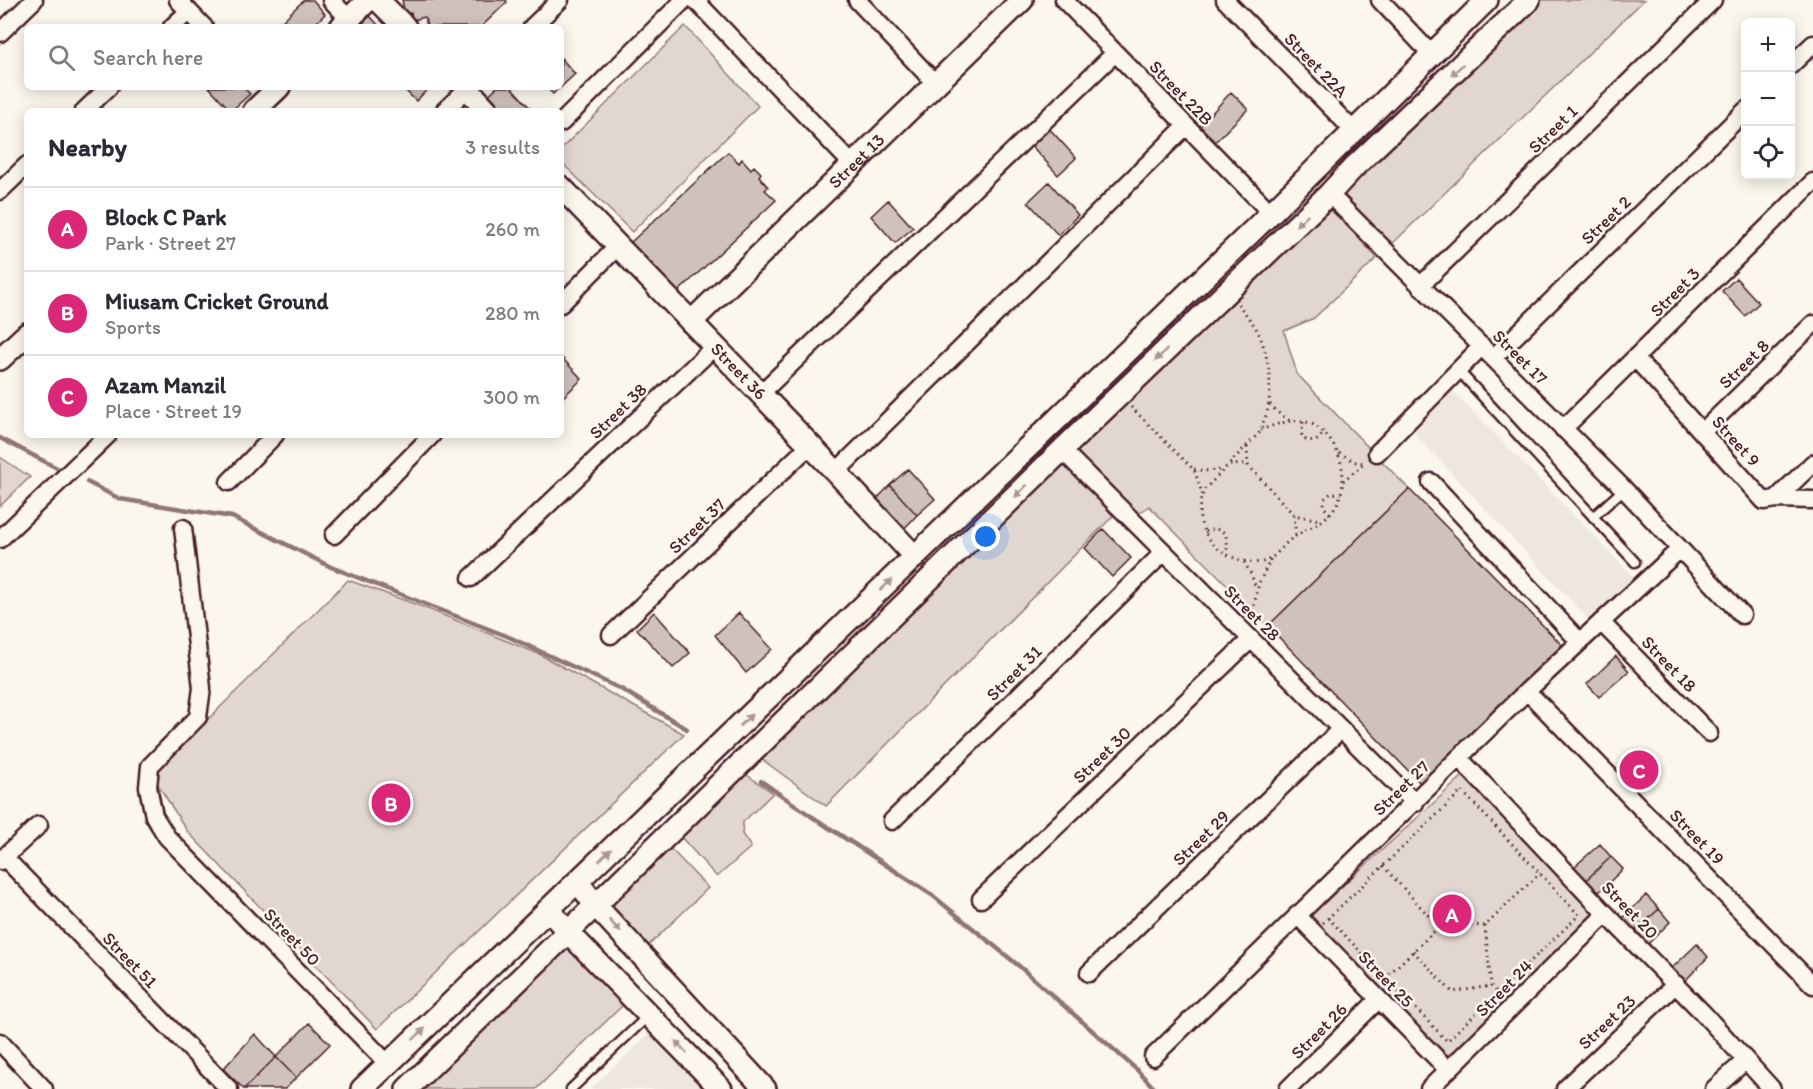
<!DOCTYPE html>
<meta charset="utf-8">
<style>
:root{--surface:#fff;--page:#f2f2f3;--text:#2b2b33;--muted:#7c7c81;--line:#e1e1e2;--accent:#db2777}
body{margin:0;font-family:Itim,sans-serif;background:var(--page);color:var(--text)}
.controls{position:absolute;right:18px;top:18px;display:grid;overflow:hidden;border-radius:9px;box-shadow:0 3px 15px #0003}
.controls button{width:54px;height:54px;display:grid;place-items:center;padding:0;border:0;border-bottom:2px solid var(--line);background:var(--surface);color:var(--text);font:30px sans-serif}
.you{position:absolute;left:986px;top:537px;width:21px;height:21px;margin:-15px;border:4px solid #fff;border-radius:50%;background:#1a73e8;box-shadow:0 0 0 9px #1a73e833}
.badge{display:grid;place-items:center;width:39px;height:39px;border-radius:50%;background:var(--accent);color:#fff;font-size:20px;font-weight:700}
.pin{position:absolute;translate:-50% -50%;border:3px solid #fff;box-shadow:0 2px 6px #0006}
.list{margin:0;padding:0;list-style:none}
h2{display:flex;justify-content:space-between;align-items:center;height:78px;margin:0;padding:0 24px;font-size:26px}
h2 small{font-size:20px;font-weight:400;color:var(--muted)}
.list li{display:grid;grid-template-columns:39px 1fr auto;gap:18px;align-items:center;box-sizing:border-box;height:84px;padding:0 24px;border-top:2px solid var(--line)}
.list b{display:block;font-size:22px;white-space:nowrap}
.list p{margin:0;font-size:20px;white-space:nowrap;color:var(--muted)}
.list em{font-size:20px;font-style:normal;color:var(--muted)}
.icon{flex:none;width:33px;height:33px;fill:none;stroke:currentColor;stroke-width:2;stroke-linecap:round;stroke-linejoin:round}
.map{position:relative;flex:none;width:1813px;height:1089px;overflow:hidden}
.search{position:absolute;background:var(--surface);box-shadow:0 3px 15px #0003;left:24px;top:24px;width:540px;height:66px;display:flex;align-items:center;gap:15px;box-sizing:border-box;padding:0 21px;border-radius:9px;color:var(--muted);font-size:22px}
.panel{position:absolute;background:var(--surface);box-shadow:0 3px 15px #0003;left:24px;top:108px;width:540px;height:330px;border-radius:9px}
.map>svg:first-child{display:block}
.built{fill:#eee7de}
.green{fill:#e2d7d0;stroke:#967b7e;stroke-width:1.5}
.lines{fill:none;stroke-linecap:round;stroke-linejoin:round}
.stream{stroke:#907477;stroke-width:4.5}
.building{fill:#cfc2bc;stroke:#4a1f2b;stroke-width:1.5}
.service-casing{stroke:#4a1f2b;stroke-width:13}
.minor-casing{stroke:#4a1f2b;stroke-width:21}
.tertiary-casing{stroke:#4a1f2b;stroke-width:26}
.path{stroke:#4a1f2b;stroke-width:3;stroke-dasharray:1.5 4.5;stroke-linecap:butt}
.service{stroke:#fbf7ec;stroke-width:8}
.minor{stroke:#fbf7ec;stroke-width:16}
.tertiary{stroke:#fbf7ec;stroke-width:21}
.oneway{fill:#ab9695}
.labels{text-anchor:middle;stroke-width:5;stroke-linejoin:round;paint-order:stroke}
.street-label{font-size:18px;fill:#4a1f2b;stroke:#fbf7ec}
</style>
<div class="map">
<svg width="1813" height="1089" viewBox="0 0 1813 1089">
<rect width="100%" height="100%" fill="#fbf7ec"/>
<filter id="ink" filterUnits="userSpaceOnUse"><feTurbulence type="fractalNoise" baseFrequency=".0167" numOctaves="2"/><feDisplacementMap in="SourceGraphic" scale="12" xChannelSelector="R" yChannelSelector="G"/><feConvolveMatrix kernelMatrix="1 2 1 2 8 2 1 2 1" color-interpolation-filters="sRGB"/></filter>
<g filter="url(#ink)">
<path class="built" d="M1453,391L1634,577L1591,622L1413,432Z
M650,1033L704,1089H590Z"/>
<path class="green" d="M1541,0H1644L1391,245L1342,192Z
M685,26L758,106L632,232L561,162V149Z
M1326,204L1377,258L1314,318L1284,331L1297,374L1409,489L1268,626L1149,506L1137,515L1077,451Z
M0,457L30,477L0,506Z
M1066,463L1113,516L826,806L760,758Z
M348,580L423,607L539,654L684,734L377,1029L187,831L152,775Z
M744,773L773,793L743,822L742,834L751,847L717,877L679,835Z
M1464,775L1592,910V917L1452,1054H1444L1310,922V916Z
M668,846L708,888L645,949L606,906Z
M566,944L623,1005L536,1089H417Z"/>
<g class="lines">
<path class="stream" d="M0,438L57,468
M87,482L120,499L232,517L331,567L509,637L621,689L687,729
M761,781L811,816L932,895L1019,966L1137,1070L1155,1089"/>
</g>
<path class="building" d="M304,0H313L325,14L312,27H276Z
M402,0H506L507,2L481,27H427L425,17L413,20L411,13L405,14Z
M370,16L380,27H359Z
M561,58L575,74L561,87Z
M209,87H243L250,94L231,111Z
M402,87H430L416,101Z
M497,87H511L533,111H497L485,98Z
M546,87H560L553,94Z
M1231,92L1248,109L1215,142L1200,126Z
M1047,126L1076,158L1058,175L1030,144Z
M728,152L739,163L742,159L751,169L754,166L761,173L759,176L768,187L765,190L776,200L678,292L630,243Z
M1049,182L1078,215L1058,235L1028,202Z
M888,200L913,228L895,243L871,216Z
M1736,278L1759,303L1745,316L1722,291Z
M561,357L582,379L561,399Z
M908,469L935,499L917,515L890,485Z
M890,485L917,515L902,531L875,501Z
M1409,489L1564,647L1423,786L1268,626Z
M1103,529L1131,558L1112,577L1085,548Z
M654,612L690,653L673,668L637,629Z
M739,613L772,649L746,673L715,635Z
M1616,656L1629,671L1599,697L1587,684Z
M1645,751L1658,765L1634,789L1620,774Z
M1600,844L1611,857L1586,880L1574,867Z
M1611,857L1623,869L1598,893L1586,880Z
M1646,895L1659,909L1634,932L1622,919Z
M1659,909L1670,922L1646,946L1634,932Z
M1697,944L1708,957L1683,983L1670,970Z
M309,1023L330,1044L296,1078L276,1057Z
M255,1034L276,1057L244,1089L223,1069Z
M276,1057L296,1078L285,1089H244Z"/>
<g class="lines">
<defs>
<path id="service" d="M1458,370L1635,562
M1593,517L1624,489
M571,1089L649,1015"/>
<path id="minor" d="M178,0L204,27
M331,0L349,19
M695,0L853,165
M857,0L936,84
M1064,0L1271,213
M1225,0L1354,131
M1380,0L1432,55
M172,27L189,11
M532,27L560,0
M0,33L34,0
M1790,66L1813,44
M84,111L109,87
M444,111L469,87
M561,123L684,0
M0,191L27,165
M1329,194L1624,489L1742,615
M1420,286L1713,0
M561,304L618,246
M1493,358L1746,110
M1636,359L1764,501L1776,499L1813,463
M760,394L1115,53
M1563,429L1813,182
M1702,432L1813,324
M1062,450L1415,803
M1377,453L1482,346
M836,472L1186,126
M229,482L275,435
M1431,482L1580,642
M1776,499L1813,500
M183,528L202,688L198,717L150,766L148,787L154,816L167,837L388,1064
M334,535L432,435
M0,539L108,435
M471,578L714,347
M1601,622L1709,733
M611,635L810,445
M1527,691L1813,985
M1460,759L1606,914L1703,1013L1772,1089
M892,821L1164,552
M4,857L229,1089
M0,861L39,825
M981,899L1250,640
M1297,915L1448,1070
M1089,973L1340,730
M0,1042L44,1089
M1153,1057L1527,691L1680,549
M1288,1089L1378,1000
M1429,1089L1606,914
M1565,1089L1676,984
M1714,1089L1746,1060"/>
<g id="tertiary">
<path d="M378,0L405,27"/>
<path d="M341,27L368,0"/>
<path d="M466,87L488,111"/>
<path d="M254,111L279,87"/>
<path id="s1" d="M561,187L836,472L915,557"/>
<path id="s2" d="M691,322L1022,0"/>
<path d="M0,359L27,334"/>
<path d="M578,882L596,906L765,1089"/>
<path d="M549,910L568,932L721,1089"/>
<path d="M362,1089L1271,213L1487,0"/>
<path d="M407,1089L1062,450L1329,194L1354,167L1529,0"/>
</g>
</defs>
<use href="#service" class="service-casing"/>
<use href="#minor" class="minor-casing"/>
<use href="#tertiary" class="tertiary-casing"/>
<path class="path" d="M1238,304C1244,312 1252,321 1257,330C1268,352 1273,384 1268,407C1267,415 1263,422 1261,430L1260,432L1205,489C1188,521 1212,554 1244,561C1250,562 1256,563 1262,562C1274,560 1282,546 1290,540C1301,531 1315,527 1325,518C1349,499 1347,462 1330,440C1309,412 1288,420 1261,430
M1270,404L1277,412L1289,420
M1131,407L1191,467L1195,472L1202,493
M1303,422L1302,435L1306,440L1316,441L1324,433
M1247,447L1248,465L1294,515L1320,520
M1339,453L1356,462L1364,463
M1230,465L1247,464
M1194,469L1203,471L1223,470
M1343,481L1366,462
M1330,514L1324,507V499L1331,493L1341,494
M1294,515L1296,536
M1205,532C1224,524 1230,536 1226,554
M1244,562L1251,574L1256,588
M1248,616L1254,605L1259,583L1271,558
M1383,866L1439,927
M1328,918L1447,1041L1579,915L1462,791
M1323,923L1462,791
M1485,926L1491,986L1498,993
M1413,951L1452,992L1491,986
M1385,978L1443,923L1485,926L1540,873"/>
<use href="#service" class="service"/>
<use href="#minor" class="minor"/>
<use href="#tertiary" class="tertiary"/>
</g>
<defs><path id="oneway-solid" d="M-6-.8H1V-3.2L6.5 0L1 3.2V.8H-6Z" transform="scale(1.5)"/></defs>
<g class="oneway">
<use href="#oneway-solid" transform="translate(1457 70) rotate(137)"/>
<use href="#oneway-solid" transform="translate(1302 220) rotate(136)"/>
<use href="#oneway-solid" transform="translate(1161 355) rotate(136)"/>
<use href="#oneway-solid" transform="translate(1021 491) rotate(135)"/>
<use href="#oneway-solid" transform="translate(886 585) rotate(-44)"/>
<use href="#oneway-solid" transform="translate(746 720) rotate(-44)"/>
<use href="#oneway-solid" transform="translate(605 855) rotate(-44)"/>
<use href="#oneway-solid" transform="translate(615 926) rotate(47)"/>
<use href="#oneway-solid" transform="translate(419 1034) rotate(-44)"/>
<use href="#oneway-solid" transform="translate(681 1047) rotate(-134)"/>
</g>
</g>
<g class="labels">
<g class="street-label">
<text transform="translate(1316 65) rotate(46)" y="6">Street 22A</text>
<text transform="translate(1181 93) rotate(46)" y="6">Street 22B</text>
<text transform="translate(1553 129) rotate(-44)" y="6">Street 1</text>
<text dy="6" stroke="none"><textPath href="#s2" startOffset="231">Street 13</textPath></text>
<text transform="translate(1606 220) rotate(-44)" y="6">Street 2</text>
<text transform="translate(1675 292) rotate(-45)" y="6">Street 3</text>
<text transform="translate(1520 357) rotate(45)" y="6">Street 17</text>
<text transform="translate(1744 364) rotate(-44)" y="6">Street 8</text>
<text dy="6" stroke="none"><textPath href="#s1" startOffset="256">Street 36</textPath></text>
<text transform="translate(618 411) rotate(-44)" y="6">Street 38</text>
<text transform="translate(1736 441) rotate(48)" y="6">Street 9</text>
<text transform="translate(697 526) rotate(-44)" y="6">Street 37</text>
<text transform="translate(1252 613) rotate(45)" y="6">Street 28</text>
<text transform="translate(1669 664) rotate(46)" y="6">Street 18</text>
<text transform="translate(1014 673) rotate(-45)" y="6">Street 31</text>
<text transform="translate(1102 755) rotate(-44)" y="6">Street 30</text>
<text transform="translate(1401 788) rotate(-44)" y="6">Street 27</text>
<text transform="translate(1697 837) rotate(46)" y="6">Street 19</text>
<text transform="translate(1201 838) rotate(-44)" y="6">Street 29</text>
<text transform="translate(1630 910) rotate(46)" y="6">Street 20</text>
<text transform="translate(292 937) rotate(46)" y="6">Street 50</text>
<text transform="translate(130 960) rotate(46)" y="6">Street 51</text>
<text transform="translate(1386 979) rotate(46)" y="6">Street 25</text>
<text transform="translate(1504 988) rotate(-45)" y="6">Street 24</text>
<text transform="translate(1607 1022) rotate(-43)" y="6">Street 23</text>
<text transform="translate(1319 1031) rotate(-45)" y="6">Street 26</text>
</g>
</g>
</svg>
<div class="controls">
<button>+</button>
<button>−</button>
<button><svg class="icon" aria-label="locate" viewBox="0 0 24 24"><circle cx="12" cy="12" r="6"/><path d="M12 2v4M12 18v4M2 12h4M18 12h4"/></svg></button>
</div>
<div class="you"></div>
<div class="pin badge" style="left:1452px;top:914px">A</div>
<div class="pin badge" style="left:391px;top:803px">B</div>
<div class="pin badge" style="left:1639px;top:770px">C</div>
<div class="search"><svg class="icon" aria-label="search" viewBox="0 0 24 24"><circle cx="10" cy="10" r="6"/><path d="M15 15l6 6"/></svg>Search here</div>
<section class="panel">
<h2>Nearby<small>3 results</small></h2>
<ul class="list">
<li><span class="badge">A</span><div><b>Block C Park</b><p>Park · Street 27</p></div><em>260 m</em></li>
<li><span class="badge">B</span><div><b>Miusam Cricket Ground</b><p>Sports</p></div><em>280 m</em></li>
<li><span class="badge">C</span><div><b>Azam Manzil</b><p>Place · Street 19</p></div><em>300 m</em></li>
</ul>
</section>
</div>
